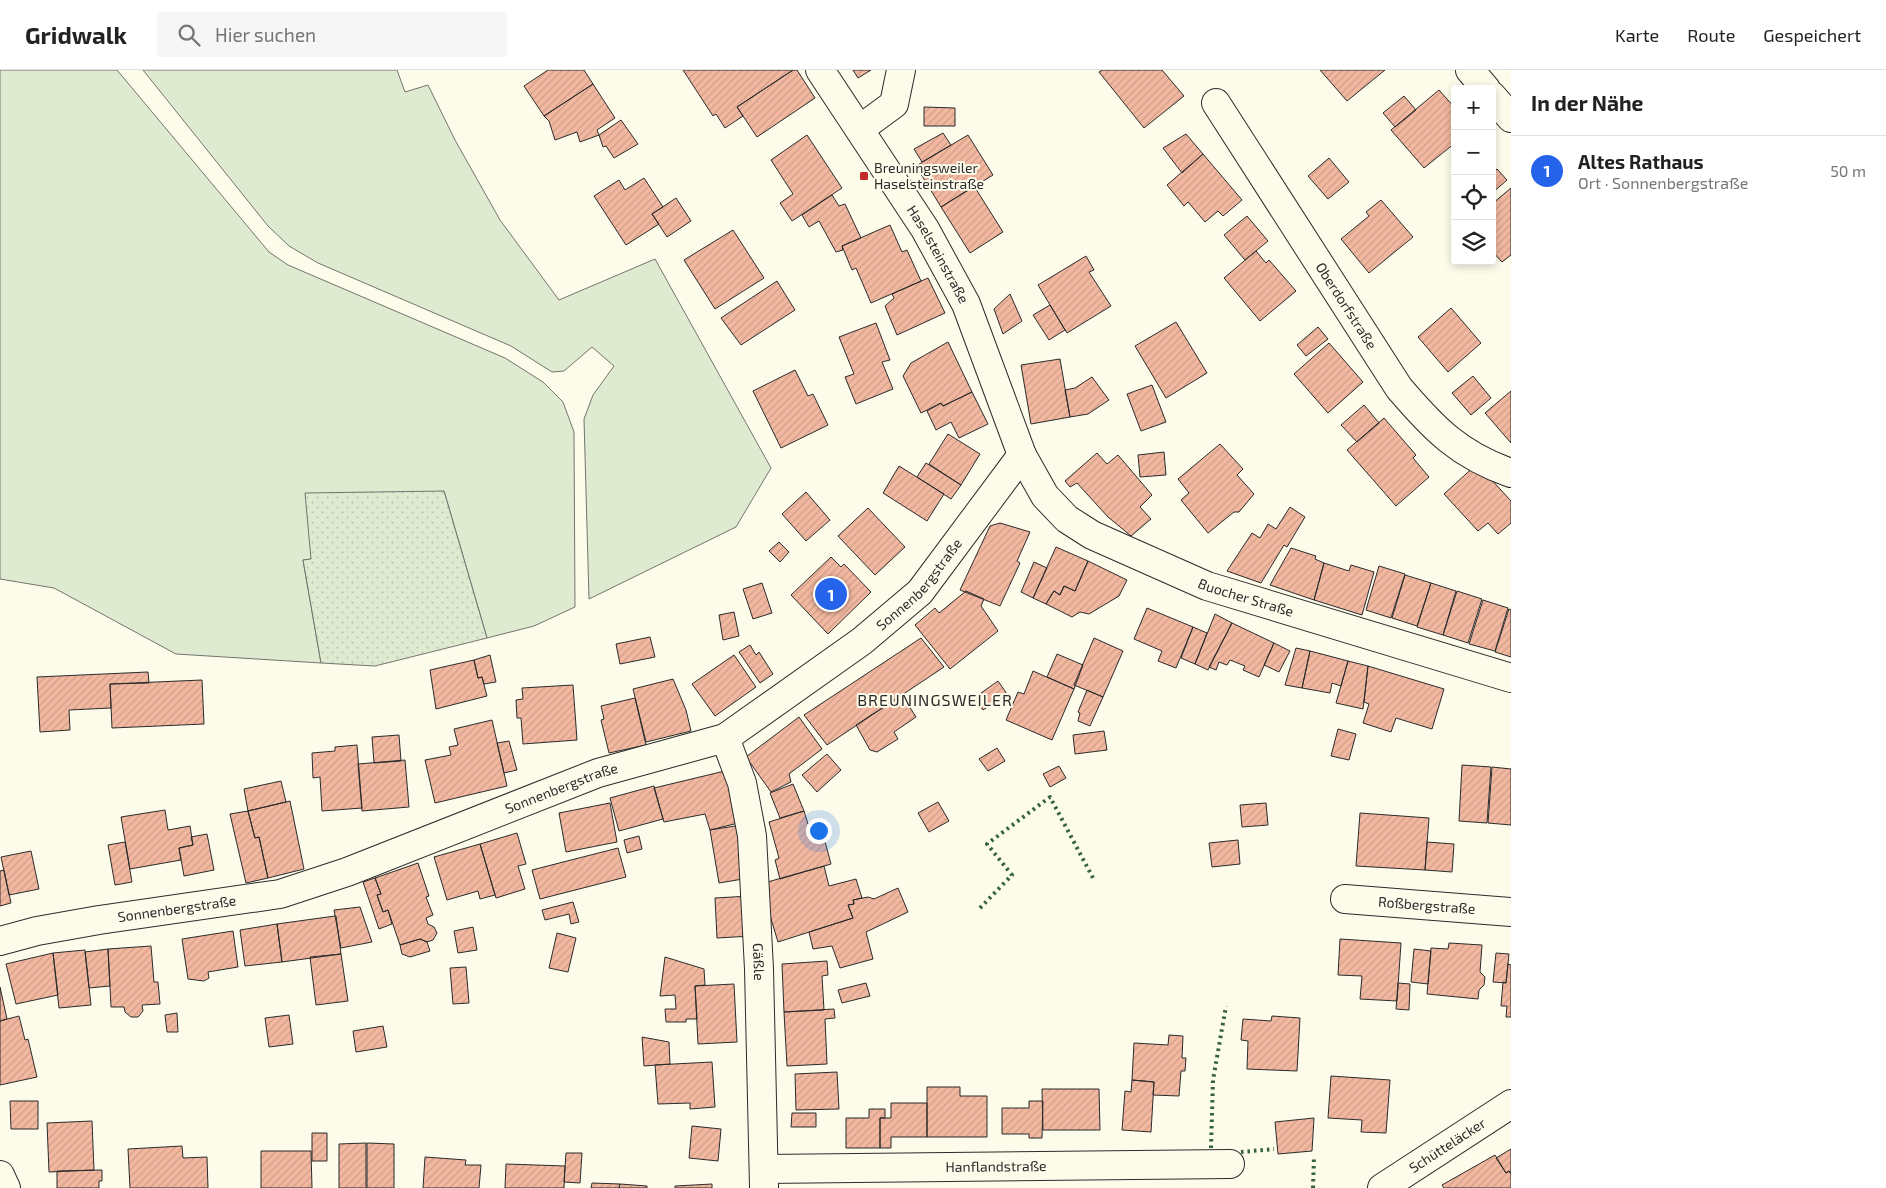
<!DOCTYPE html>
<html lang="de">
<meta charset="utf-8">
<style>
:root{--surface:#fff;--page:#f6f6f6;--text:#222;--muted:#767676;--line:#e0e0e0;--accent:#2563eb}
body{margin:0;font-family:"Exo 2",sans-serif;background:var(--page);color:var(--text)}
.controls{position:absolute;right:15px;top:15px;display:grid;overflow:hidden;border-radius:5px;box-shadow:0 2px 8px #0003}
.controls button{width:45px;height:45px;display:grid;place-items:center;padding:0;border:0;border-bottom:1px solid var(--line);background:var(--surface);color:var(--text);font:25px sans-serif}
.you{position:absolute;left:818px;top:760px;width:18px;height:18px;margin:-12px;border:4px solid #fff;border-radius:50%;background:#1a73e8;box-shadow:0 0 0 8px #1a73e833}
.badge{display:grid;place-items:center;width:32px;height:32px;border-radius:50%;background:var(--accent);color:#fff;font-size:16px;font-weight:700}
.pin{position:absolute;translate:-50% -50%;border:2px solid #fff;box-shadow:0 1px 5px #0006}
.list{margin:0;padding:0;list-style:none}
h2{display:flex;justify-content:space-between;align-items:center;height:65px;margin:0;padding:0 20px;font-size:21px}
h2 small{font-size:16px;font-weight:400;color:var(--muted)}
.list li{display:grid;grid-template-columns:32px 1fr auto;gap:15px;align-items:center;box-sizing:border-box;height:70px;padding:0 20px;border-top:1px solid var(--line)}
.list b{display:block;font-size:19px;white-space:nowrap}
.list p{margin:0;font-size:16px;white-space:nowrap;color:var(--muted)}
.list em{font-size:16px;font-style:normal;color:var(--muted)}
.icon{flex:none;width:28px;height:28px;fill:none;stroke:currentColor;stroke-width:2;stroke-linecap:round;stroke-linejoin:round}
.map{position:relative;flex:none;width:1511px;height:1118px;overflow:hidden}
header{display:flex;align-items:center;gap:30px;box-sizing:border-box;height:70px;padding:0 25px;background:var(--surface);border-bottom:1px solid var(--line)}
header strong{font-size:24px}
nav{display:flex;gap:28px;margin-inline-start:auto;font-size:18px}
.search{width:350px;height:45px;background:var(--page);display:flex;align-items:center;gap:12px;box-sizing:border-box;padding:0 18px;border-radius:5px;color:var(--muted);font-size:19px}
main{display:flex}
aside{flex:1;background:var(--surface)}
.map>svg:first-child{display:block}
.grass{fill:#deebd1;stroke:#74746e}
.park{fill:url(#park-dots);stroke:#74746e}
.building{fill:url(#building-hatch);stroke:#2b2b2b}
.lines{fill:none;stroke-linecap:round;stroke-linejoin:round}
.minor-casing{stroke:#2b2b2b;stroke-width:30}
.minor{stroke:#fdfbea;stroke-width:28}
.hedge{stroke:#34623c;stroke-width:4;stroke-dasharray:2.5 4;stroke-linecap:butt}
.poi-dot{fill:#c62828;stroke:#fdfbea;stroke-width:2}
.labels{text-anchor:middle;stroke-width:4;stroke-linejoin:round;paint-order:stroke}
.poi-label{font-size:14px;fill:#2b2b2b;stroke:#fdfbea;text-anchor:start}
.street-label{font-size:14px;fill:#2b2b2b;stroke:#fdfbea}
.quarter-label{font-size:16px;letter-spacing:1px;fill:#2b2b2b;stroke:#fdfbea}
</style>
<header>
<strong>Gridwalk</strong>
<div class="search"><svg class="icon" aria-label="search" viewBox="0 0 24 24"><circle cx="10" cy="10" r="6"/><path d="M15 15l6 6"/></svg>Hier suchen</div>
<nav><a>Karte</a><a>Route</a><a>Gespeichert</a></nav>
</header>
<main>
<div class="map">
<svg width="1511" height="1118" viewBox="0 0 1511 1118">
<defs>
<pattern id="park-dots" width="8" height="8" patternUnits="userSpaceOnUse" patternTransform="scale(1.25)"><rect width="8" height="8" fill="#deebd1"/><path d="M2 2h.1M6 6h.1" fill="none" stroke="#bfcab4" stroke-width="1.8" stroke-linecap="round"/></pattern>
<pattern id="building-hatch" width="6" height="6" patternUnits="userSpaceOnUse" patternTransform="scale(1.25)"><rect width="6" height="6" fill="#f2b8a0"/><path d="M-1 1l2-2M0 6l6-6M5 7l2-2" fill="none" stroke="#d09e8a"/></pattern>
</defs>
<rect width="100%" height="100%" fill="#fdfbea"/>
<path class="grass" d="M0,0H117L269,182L288,195L505,288L543,312L563,332L574,362L575,537L534,556L487,568L444,421L311,489L303,490L321,593L176,584L54,518L0,509Z
M143,0H397L405,22L428,15L455,70L500,150L559,230L655,189L771,398L736,457L589,529L584,349L593,325L614,296L592,277L564,301L552,302L511,276L318,193L289,176L268,156Z"/>
<path class="park" d="M444,421L487,568L375,596L321,593L303,490L311,489L305,423Z"/>
<path class="building" d="M548,0H584L593,14L544,46L524,16Z
M683,0H793L737,37L743,46L725,58L716,44L713,46Z
M793,0H797L815,28L757,67L737,37Z
M853,0H871L858,8Z
M1102,0H1162L1184,26L1144,58L1099,2Z
M1320,0H1385L1347,31Z
M593,14L615,48L597,60L599,65L580,72L577,62L555,70L549,51L544,46Z
M1439,20L1455,38V73L1424,98L1391,60Z
M1404,26L1416,40L1395,57L1383,43Z
M924,37L955,38V56H924Z
M621,50L638,74L614,88L606,76L603,77L599,65Z
M943,63L951,75L922,92L914,79Z
M1186,64L1203,84L1182,103L1163,78Z
M807,65L842,118L792,151L780,133L793,124L771,90Z
M968,65L993,105L941,137L916,96Z
M1203,84L1242,130L1223,146L1218,141L1205,152L1188,132L1184,136L1167,115Z
M1329,88L1349,112L1328,129L1308,106Z
M1497,99L1507,110L1492,123V103Z
M644,108L663,137L652,144L659,154L626,175L594,126L619,110L625,120Z
M974,116L1003,162L970,183L941,137Z
M1511,118V185L1502,192L1492,181V134Z
M832,125L839,136L845,134L861,168L842,176L843,180L836,182L819,151L809,157L802,145Z
M676,128L691,151L667,167L652,144Z
M1381,130L1413,167L1369,203L1341,169L1369,146L1366,142Z
M1247,146L1268,171L1245,190L1224,165Z
M890,155L902,182L907,180L921,211L871,233L856,198L852,200L842,176Z
M733,160L764,208L715,239L684,190Z
M1256,181L1266,193L1269,190L1296,221L1260,251L1224,208Z
M1086,186L1094,200L1089,202L1111,236L1067,263L1038,215Z
M928,208L945,243L897,265L885,236L894,228L892,224Z
M777,211L795,240L741,275L721,248Z
M1010,224L1022,251L1003,264L994,239Z
M1050,235L1065,260L1049,270L1033,245Z
M1451,238L1481,273L1448,302L1418,267Z
M1176,252L1207,303L1166,328L1135,276Z
M876,253L890,290L882,292L893,319L856,334L845,307L854,304L839,267Z
M1318,257L1328,269L1306,286L1297,275Z
M948,272L972,322L943,336L941,333L921,343L903,306L911,293Z
M1329,273L1363,312L1328,343L1294,304Z
M1060,289L1070,347L1031,354L1021,295Z
M795,300L808,326L813,324L828,355L781,378L753,321Z
M1473,306L1491,328L1471,345L1452,323Z
M1092,307L1109,330L1088,344L1070,347L1065,320L1075,318Z
M1152,315L1166,352L1141,361L1127,324Z
M1511,321V373L1485,343Z
M972,322L988,354L959,368L951,352L936,360L927,341L941,333L943,336Z
M1364,335L1379,353L1357,372L1341,355Z
M1384,348L1416,385L1413,388L1429,407L1396,436L1347,380Z
M948,364L980,384L961,415L929,394Z
M1220,374L1243,399L1237,405L1254,424L1239,442H1234L1208,463L1181,430L1189,423L1178,409Z
M1164,382L1166,405L1140,407L1138,385Z
M1097,383L1107,394L1118,385L1152,425L1140,437L1151,449L1131,466L1108,447L1077,413L1070,417L1065,411Z
M926,393L961,415L951,429L917,407Z
M1477,394L1511,431V453L1498,464L1488,453L1478,461L1444,424Z
M899,396L944,424L927,451L883,423Z
M806,422L830,450L806,471L782,444Z
M1290,437L1305,447L1287,477L1284,475L1261,513L1227,501L1252,463L1260,468L1268,454L1276,459Z
M868,438L905,477L875,505L838,466Z
M1000,453L1030,462L1017,491L1020,493L1000,536L960,520L990,456Z
M779,472L789,482L780,492L769,481Z
M1056,477L1088,491L1075,521L1064,516L1060,525L1054,521L1046,534L1033,528Z
M1291,478L1316,486L1315,489L1324,493L1314,530L1270,515Z
M831,487L841,497L844,494L871,522L828,564L791,525Z
M1088,491L1127,510L1119,526L1089,544L1080,542L1072,547L1046,534L1054,521L1060,525L1064,516L1075,521Z
M1034,492L1047,498L1033,528L1021,522Z
M1324,493L1349,501L1351,495L1374,502L1362,545L1314,530Z
M1379,496L1405,504L1391,548L1366,540Z
M1405,505L1431,513L1417,556L1392,548Z
M762,513L772,543L753,549L743,519Z
M1431,513L1456,521L1443,565L1417,557Z
M966,521L984,529L981,536L998,561L950,599L915,555L935,538L939,543Z
M1457,521L1482,529L1468,573L1443,565Z
M1483,530L1508,538L1495,581L1469,574Z
M1147,538L1193,557L1176,598L1158,591L1162,581L1134,569Z
M1509,539L1511,540V587L1495,582Z
M734,542L739,566L723,570L719,545Z
M1215,544L1232,553L1208,600L1195,594Z
M1232,553L1274,573L1259,607L1243,600L1245,596L1230,590L1227,595L1219,592L1216,600L1209,597Z
M1193,557L1207,563L1195,594L1181,588Z
M650,567L655,587L620,594L616,574Z
M921,568L944,597L827,675L804,645Z
M1094,568L1123,581L1103,627L1074,615Z
M1274,573L1290,581L1279,602L1264,595Z
M750,575L756,585L759,582L773,604L760,613L739,582Z
M1296,578L1310,581L1302,618L1285,615Z
M1310,581L1348,591L1341,616L1332,613L1330,623L1302,618Z
M1057,584L1083,595L1074,619L1047,607Z
M490,585L496,612L484,614L482,607L478,608L474,590Z
M734,585L756,617L715,646L692,614Z
M474,590L478,608L482,607L487,626L436,639L430,600Z
M1348,591L1368,596L1363,639L1336,633Z
M1368,596L1444,619L1432,659L1396,648L1391,662L1363,653L1369,634L1364,632Z
M1033,601L1074,619L1052,670L1006,650L1018,622L1024,624Z
M148,602L149,613L110,614L111,638L69,640L70,660L40,662L37,607Z
M673,609L686,640L691,661L646,672L633,619Z
M202,610L204,654L112,658L110,614Z
M998,611L1007,624L983,640L974,628Z
M573,615L577,670L523,674L521,648H517L516,630L523,629L522,618Z
M1087,620L1103,627L1090,656L1078,651L1080,643L1078,642Z
M902,625L916,647L894,662L898,669L877,682L870,680L856,655Z
M635,628L646,675L609,683L601,650L604,649L601,636Z
M799,647L822,679L789,704L791,712L771,722L746,687Z
M492,650L507,716L435,733L425,690L451,685L449,677L458,675L454,659Z
M1338,659L1356,664L1349,690L1331,686Z
M1104,661L1107,680L1075,684L1073,665Z
M399,665L401,691L374,693L372,667Z
M509,671L517,700L504,703L497,673Z
M357,675L362,738L322,741L320,707L313,708L312,683L335,681V677Z
M997,678L1005,691L988,701L979,689Z
M827,684L841,700L817,722L802,705Z
M405,690L409,737L362,741L358,694Z
M1462,695L1491,697L1487,753L1459,751Z
M1059,696L1066,708L1050,717L1043,704Z
M1492,697L1511,699V755L1488,753Z
M729,700L742,752L710,760L705,744L664,752L654,718Z
M281,711L286,732L248,741L244,719Z
M793,714L804,741L780,748L770,723Z
M654,716L663,749L619,761L610,728Z
M290,731L304,799L268,808L259,767L255,768L248,741Z
M938,732L949,751L929,762L918,743Z
M610,733L617,772L566,782L559,743Z
M1266,733L1268,755L1242,757L1240,735Z
M165,740L168,760L190,756L193,775L179,778L181,790L130,799L121,747Z
M248,741L255,768L259,767L268,808L246,813L230,744Z
M804,741L808,754L812,753L817,766L823,764L831,794L780,809L775,790L779,788L769,752Z
M1360,743L1429,748L1425,800L1356,796Z
M741,755L749,808L719,813L710,760Z
M517,763L526,794L518,796L525,819L496,828L480,774Z
M207,764L214,800L184,806L179,778L193,775L191,767Z
M639,766L642,779L627,783L624,770Z
M1238,770L1240,794L1212,797L1209,773Z
M125,772L132,812L115,815L108,775Z
M1427,772L1454,774L1452,802L1425,800Z
M480,774L495,825L480,829L478,821L447,830L434,787Z
M618,778L626,807L540,829L532,800Z
M31,781L39,819L9,825L1,787Z
M418,793L429,826L426,827L433,845L426,848L428,854L434,857L437,863L433,870L427,872L420,869L400,875L388,840L383,842L377,825L381,824L375,808Z
M824,796L829,816L856,809L862,828L853,830L854,834L848,835L853,848L778,872L768,839L764,813Z
M4,800L11,833L0,836V801Z
M375,808L381,824L377,825L383,842L388,840L392,854L379,859L363,812Z
M898,818L908,842L866,862L873,889L840,898L832,876L813,879L809,862L853,848L848,835L854,834L853,830L868,827L874,829Z
M750,826L752,866L717,868L715,828Z
M573,832L579,852L571,854L569,844L545,850L542,840Z
M360,837L372,872L341,878L334,840Z
M335,846H336L341,884L282,892L277,854Z
M277,854L282,892L245,896L240,860Z
M473,857L477,880L458,883L454,861Z
M233,861L238,897L208,902L209,908L204,911L188,909L182,869Z
M557,863L576,868L568,902L549,898Z
M420,869L427,872L430,881L410,887L402,884L400,875Z
M1340,869L1401,873L1397,931L1360,929L1362,906L1338,905Z
M1449,873L1482,875L1480,902L1485,907L1484,915L1479,920L1478,929L1427,924L1431,878L1448,879Z
M151,876L154,912H158L160,934L142,935L143,941L138,947H131L125,942L124,937H111L108,879Z
M108,879L110,916L89,918L85,882Z
M1414,879L1431,881L1428,914L1411,912Z
M85,880L91,935L59,938L53,883Z
M53,883L58,925L16,934L6,894Z
M1496,883L1509,884L1506,913L1493,912Z
M341,884L348,931L316,935L310,887Z
M665,887L704,899L705,915L695,916L697,949H686V952H666L665,939H676L675,925L660,926Z
M827,891L828,905L822,906L824,940L784,942L782,894Z
M1508,894L1511,895V947H1506L1507,936H1501L1503,912L1506,913Z
M466,897L469,933L453,934L450,898Z
M866,913L870,926L842,933L838,920Z
M1398,913L1410,914L1409,940L1396,939Z
M734,914L737,972L698,974L695,916Z
M0,917L7,949L0,951Z
M834,939L835,948L825,949L827,994L787,996L784,942Z
M177,943L178,962H167L165,945Z
M289,945L293,974L269,977L265,948Z
M19,946L25,970L28,969L37,1007L0,1015V951Z
M1272,946L1300,948L1297,1001L1247,999L1248,971L1241,970L1243,949L1271,951Z
M383,956L387,977L356,982L353,961Z
M1169,965L1183,966L1182,988H1186L1185,1001H1181L1179,1026L1153,1025L1154,1012L1132,1010L1134,973L1168,975Z
M642,967L669,972L670,994L644,996Z
M712,992L715,1037L690,1039V1033L658,1034L655,995Z
M837,1002L839,1039L796,1040L795,1004Z
M1331,1006L1390,1010L1386,1063L1361,1062L1362,1050L1328,1048Z
M1132,1010L1154,1012L1151,1062L1122,1060L1125,1021L1131,1022Z
M927,1017H960V1026H987V1067H927Z
M1042,1019H1099L1100,1060H1043Z
M10,1031H38V1059H11Z
M1029,1031H1043L1042,1068H1029V1064H1002V1038H1029Z
M891,1033H927V1067H891V1078H880V1048H891Z
M869,1039H885V1048H880V1078H846V1048H869Z
M792,1043H816V1057H791Z
M1314,1048L1312,1081L1278,1084L1275,1052Z
M92,1051L94,1100L49,1102L47,1053Z
M692,1056L721,1059L718,1091L689,1088Z
M312,1063H327V1091H312Z
M366,1073V1118H339V1074Z
M367,1073L394,1074V1118H367Z
M182,1076L183,1088L207,1087L208,1118H130L128,1079Z
M1511,1079V1104L1509,1101L1506,1103L1496,1088Z
M261,1081H311L312,1118H261Z
M566,1083H582L580,1113L564,1112Z
M1495,1085L1506,1103L1509,1101L1511,1104V1118H1444L1442,1115Z
M425,1087L466,1090L465,1095H481L479,1118H423Z
M506,1094L565,1096L564,1118H505Z
M102,1100V1111H99V1118H57V1101Z
M592,1113L620,1114L619,1118H591Z
M620,1114L647,1116V1118H619Z
M712,1114V1118H675V1116Z"/>
<g class="lines">
<defs>
<g id="minor">
<path id="s1" d="M820,0L925,159L966,234L1022,385L1045,426L1067,449L1092,465L1207,516L1511,608"/>
<path d="M1470,0L1486,19"/>
<path d="M1492,26L1511,48"/>
<path id="s2" d="M1216,33L1399,318C1434,359 1459,385 1511,403"/>
<path d="M860,59L894,34L901,0"/>
<path id="s3" d="M725,668L742,713L752,766L759,899L764,1117"/>
<path id="s4" d="M1345,829L1511,842"/>
<path id="s5" d="M0,871L37,861L99,850L280,824L347,802L598,703L725,668L862,571L920,522L1022,385"/>
<path id="s6" d="M764,1099L1230,1094"/>
<path d="M0,1105L6,1118"/>
<path id="s7" d="M1382,1118L1511,1034"/>
</g>
</defs>
<use href="#minor" class="minor-casing"/>
<use href="#minor" class="minor"/>
<path class="hedge" d="M980,838L1012,805L987,774L1050,727L1093,808
M1211,1078L1213,1010L1226,936
M1241,1082L1274,1079
M1313,1118L1314,1087"/>
</g>
<rect class="poi-dot" x="859" y="101" width="10" height="10" rx="2.5"/>
<g class="labels">
<g class="poi-label">
<text x="874" y="103">Breuningsweiler<tspan x="874" dy="16">Haselsteinstraße</tspan></text>
</g>
<g class="street-label">
<text dy="5" stroke="none"><textPath href="#s1" startOffset="219">Haselsteinstraße</textPath></text>
<text dy="5" stroke="none"><textPath href="#s2" startOffset="241">Oberdorfstraße</textPath></text>
<text dy="5" stroke="none"><textPath href="#s5" startOffset="1005">Sonnenbergstraße</textPath></text>
<text dy="5" stroke="none"><textPath href="#s1" startOffset="712">Buocher Straße</textPath></text>
<text dy="5" stroke="none"><textPath href="#s5" startOffset="585">Sonnenbergstraße</textPath></text>
<text dy="5" stroke="none"><textPath href="#s4" startOffset="82">Roßbergstraße</textPath></text>
<text dy="5" stroke="none"><textPath href="#s5" startOffset="180">Sonnenbergstraße</textPath></text>
<text dy="5" stroke="none"><textPath href="#s3" startOffset="228">Gäßle</textPath></text>
<text dy="5" stroke="none"><textPath href="#s7" startOffset="78">Schütteläcker</textPath></text>
<text dy="5" stroke="none"><textPath href="#s6" startOffset="232">Hanflandstraße</textPath></text>
</g>
<g class="quarter-label">
<text x="935" y="636">BREUNINGSWEILER</text>
</g>
</g>
</svg>
<div class="controls">
<button>+</button>
<button>−</button>
<button><svg class="icon" aria-label="locate" viewBox="0 0 24 24"><circle cx="12" cy="12" r="6"/><path d="M12 2v4M12 18v4M2 12h4M18 12h4"/></svg></button>
<button><svg class="icon" aria-label="layers" viewBox="0 0 24 24"><path d="M12 4l9 5-9 5-9-5zM3 14l9 5 9-5"/></svg></button>
</div>
<div class="you"></div>
<div class="pin badge" style="left:831px;top:524px">1</div>
</div>
<aside>
<h2>In der Nähe<small></small></h2>
<ul class="list">
<li><span class="badge">1</span><div><b>Altes Rathaus</b><p>Ort · Sonnenbergstraße</p></div><em>50 m</em></li>
</ul>
</aside>
</main>
